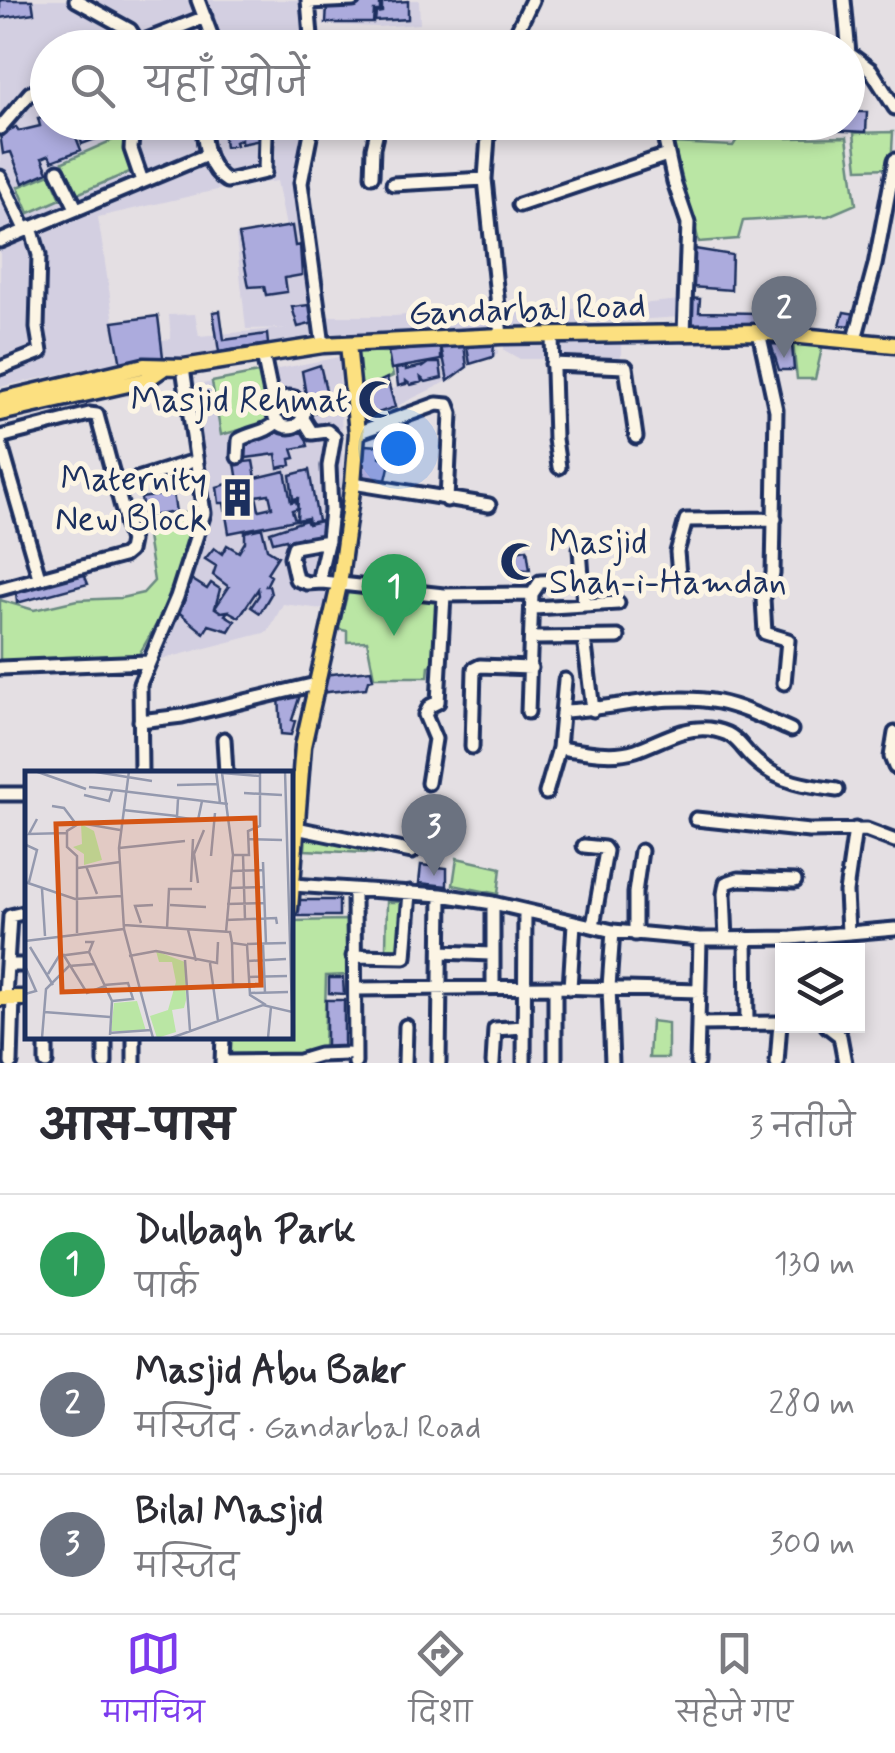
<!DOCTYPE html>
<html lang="hi">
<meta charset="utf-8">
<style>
:root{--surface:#fff;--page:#f2f2f3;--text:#2b2b33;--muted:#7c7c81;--line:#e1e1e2;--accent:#7c3aed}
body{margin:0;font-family:Mynerve,"Playpen Sans Deva",sans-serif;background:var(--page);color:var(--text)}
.controls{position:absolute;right:30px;bottom:30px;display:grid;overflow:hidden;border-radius:0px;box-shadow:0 5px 15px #0003}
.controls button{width:90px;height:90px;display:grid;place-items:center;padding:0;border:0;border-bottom:2px solid var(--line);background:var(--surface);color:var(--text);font:50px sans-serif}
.you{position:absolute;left:398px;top:448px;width:35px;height:35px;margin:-25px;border:8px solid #fff;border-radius:50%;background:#1a73e8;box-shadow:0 0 0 15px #1a73e833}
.badge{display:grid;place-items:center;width:65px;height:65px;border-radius:50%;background:var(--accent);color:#fff;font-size:32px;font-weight:700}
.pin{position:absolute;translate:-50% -82px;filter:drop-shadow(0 2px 5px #0008)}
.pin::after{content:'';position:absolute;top:52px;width:35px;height:30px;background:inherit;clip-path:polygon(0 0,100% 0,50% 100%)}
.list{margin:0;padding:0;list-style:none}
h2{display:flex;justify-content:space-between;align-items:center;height:130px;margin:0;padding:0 40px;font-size:42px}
h2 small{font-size:32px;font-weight:400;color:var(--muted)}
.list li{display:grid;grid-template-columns:65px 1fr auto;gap:30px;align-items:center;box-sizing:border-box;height:140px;padding:0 40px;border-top:2px solid var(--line)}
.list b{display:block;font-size:38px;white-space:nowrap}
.list p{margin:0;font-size:32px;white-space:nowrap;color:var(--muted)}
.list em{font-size:32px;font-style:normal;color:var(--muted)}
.icon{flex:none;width:55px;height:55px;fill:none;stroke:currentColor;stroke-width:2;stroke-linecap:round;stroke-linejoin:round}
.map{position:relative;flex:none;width:895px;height:1063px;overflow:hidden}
.search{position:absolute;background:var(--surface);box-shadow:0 5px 15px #0003;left:30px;right:30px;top:30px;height:110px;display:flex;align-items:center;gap:25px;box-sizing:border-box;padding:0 35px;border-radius:55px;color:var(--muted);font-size:38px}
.sheet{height:550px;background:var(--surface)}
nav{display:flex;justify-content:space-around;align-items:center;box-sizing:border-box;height:140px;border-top:2px solid var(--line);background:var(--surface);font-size:28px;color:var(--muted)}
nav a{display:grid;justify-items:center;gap:5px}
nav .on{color:var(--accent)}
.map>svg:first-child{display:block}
.built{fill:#d3cfe1;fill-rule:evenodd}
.green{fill:#bae6a4;stroke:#6a8a81;stroke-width:2.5}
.building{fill:#acabdd;stroke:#1b2f5e;stroke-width:2.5;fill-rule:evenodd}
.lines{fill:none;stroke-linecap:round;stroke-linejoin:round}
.minor-casing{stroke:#1b2f5e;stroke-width:19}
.major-casing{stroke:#1b2f5e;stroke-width:21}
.minor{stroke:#fcf5e5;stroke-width:11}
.major{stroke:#fce080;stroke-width:14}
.labels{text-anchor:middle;stroke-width:10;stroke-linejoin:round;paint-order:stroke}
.street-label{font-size:35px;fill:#1b2f5e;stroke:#fcf5e5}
.poi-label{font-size:35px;fill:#1b2f5e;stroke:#fcf5e5;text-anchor:end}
.inset-road{fill:none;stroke:#9499ae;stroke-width:2.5}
.view{fill:#d45514;fill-opacity:0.15;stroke:#d45514;stroke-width:5}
.inset-edge{fill:none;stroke:#1b2f5e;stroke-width:5}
</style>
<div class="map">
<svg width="895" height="1063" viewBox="0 0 895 1063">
<rect width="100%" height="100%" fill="#e4dfe3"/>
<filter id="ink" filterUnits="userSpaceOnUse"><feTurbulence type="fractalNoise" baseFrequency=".01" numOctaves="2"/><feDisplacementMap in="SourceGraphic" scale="20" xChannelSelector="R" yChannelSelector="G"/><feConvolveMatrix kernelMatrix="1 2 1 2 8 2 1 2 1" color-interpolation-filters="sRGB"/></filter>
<g filter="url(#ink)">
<path class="built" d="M0,0H301L304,47L48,48V122L304,123L295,182L320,336L121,365L120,361L0,387ZM277,181L286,227L236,236L246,329L286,328L199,336L195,314L169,315L171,339L161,340L158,316L114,322L98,217L226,188Z
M323,0H419L420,24L377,27L324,25Z
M680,300L681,317L507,328L504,309H591Z
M497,308L498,326L396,332L324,334L322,316H394Z
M621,339V359H520L504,350V343Z
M497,342L498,353L493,357L467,367L448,381L395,407L390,391L398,386L388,352Z
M339,357L343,469L330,610L283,604L268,632L155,661L212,517L192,386Z"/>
<path class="green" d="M748,122L783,123L788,138L847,137L856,204L828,216L743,221L738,239L699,242L673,143L733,146Z
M893,132L891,168L858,169L854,133Z
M124,135L132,171L77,194L63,162Z
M50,174L61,199L29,213L18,187Z
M793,343L823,344L815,379H797Z
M355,351L388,352L393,376L362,390Z
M263,372L273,421L221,435L212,382Z
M202,508C196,559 161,616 136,660L0,662V600L34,610L77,600L121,598L143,593L154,581L145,524Z
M348,592L442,596L439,665L429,666L428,677H374L367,641L347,642V631L338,629Z
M306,833L409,855L305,850Z
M457,858L501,868L498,894L453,885Z
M387,902H405L404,948L386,949Z
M346,920L347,975L326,976L324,1051L290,1056L231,1054V1036H290V921Z
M651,1021L668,1023V1058H649Z"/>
<path class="building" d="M0,0H32L34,13L0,18Z
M363,0H380V11H374L373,23H326L327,5H359Z
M408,1V19L375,21L376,13L382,12V3Z
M848,112H867L866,132L826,130L828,122H848Z
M48,116V122H70L81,150L52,161L49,155L42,158L48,172L23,183L11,152L3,154L0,134L16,127L19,131L40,126L38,118Z
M75,122H111L115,132L82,144Z
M216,122H263L260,125L261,140L241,144V139L235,142L236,145L225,147L223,131L217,130Z
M682,122H716L715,138L680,137Z
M292,226L295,246L300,245L302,275L285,278L287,292L266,295L264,286L249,287L239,235Z
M695,249L732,255L731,290L692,287Z
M761,294L776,295V328L688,325L689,298L700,299L699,312L761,313Z
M309,305L315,307L318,322L298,327L292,307Z
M220,311L224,340L267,334L268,344L219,352L213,312Z
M844,312L856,314L853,326L840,325Z
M158,316L163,357L121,365L113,322Z
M494,343L493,357L470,364L467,347Z
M771,344L792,345L794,370H779Z
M464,345L467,367L448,381L441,346Z
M441,346V360L391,369L388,352Z
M429,363H440L442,378L426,382L421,378L422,382L411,385L406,381V384L398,386L396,369L406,367V370L423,366L422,368Z
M320,365L330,407L309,414L302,371Z
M387,378L395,407L367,417L362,390Z
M303,426L308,446L292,449L295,458L290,459L291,465L278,468L276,454L246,458L243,442L249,437Z
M364,445L381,446L380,457L391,458L386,480L367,479V483L359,484Z
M253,461L256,478L285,471L291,502L296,501L298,508L292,510L295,520L229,533L224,503H219L217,487L238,481L235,463ZM269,494L272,507L259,510L256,496Z
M309,470L318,521L309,523L308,518L297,520L298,498L293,499L290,475Z
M173,493L176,512L144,517L141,498Z
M306,520L308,524L321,521L323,532L315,538L302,541L301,537L288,544L286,539L273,542L270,532Z
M262,528L267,549L278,556L267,573L271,576L266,586H269L271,594L260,613L251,607L259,595L258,589L239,617L228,611L221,612L215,608L229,587L213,575L216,566L205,559L214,548L222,554L227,545L239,552L245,542V532Z
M527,549L530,570L508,569V552Z
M84,574L88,584L17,603L16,592Z
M191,579L207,589L211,583L220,589L215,608L221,612L228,611L225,615L235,621L229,631L209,625L204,633L176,610Z
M371,670L373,679L368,680L366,688L318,693L322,675Z
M301,692L292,720L295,721L291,735L281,734L279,695Z
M421,865L447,868V886L419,883Z
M296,900H339V916H296Z
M329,978H343L344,994L329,993Z
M326,1000H344V1047H338L339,1050H326Z"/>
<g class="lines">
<defs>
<path id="minor" d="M76,0L130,30L141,48
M198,0L216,48
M308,0L312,48
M844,0L849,54
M308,2L353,0
M590,47V48
M126,48L205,17
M509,48L532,0
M848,53L871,70L895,108
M133,122L131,149L142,181
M204,122C202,144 209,170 227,181L265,172L266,134
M313,122L301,183L323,345
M489,122L485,179L501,336
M661,122L674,182L688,223L684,334
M0,128L30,93L48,87
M58,171L76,208
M372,176L373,148L379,122
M0,177L25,229
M393,184L485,179
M519,205L667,155
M0,241L207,155
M759,332L776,410L773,574L763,599L765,633L788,640L784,683
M552,337L555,439L559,467
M855,339L875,265L895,160
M263,355L274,408
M552,364L626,367L636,437
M0,368L41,352L37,328L39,255L31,227
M274 412a15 15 0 1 1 30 0a15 15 0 1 1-30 0Z
M302,417L312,433L327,431L334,437L329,466L331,511L328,539L320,573L322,582L444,595L532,594L528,712
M357,433L437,404L448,405L451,413L447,500
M0,437L89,414L97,415L131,541L129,551L123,556L0,589
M0,442L39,577
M238,457L239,440C253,432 266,433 278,421
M353,483L489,505
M118,485L188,463
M580,549L584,605
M679,575L677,552L686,520L775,519
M322,582L307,583L296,579L291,557L294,547L328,541
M532,594L540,582L582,580
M534,608L618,603
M533,638L618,637
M584,638L593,710
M0,668L147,662
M564,711C614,709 668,692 718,702C743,707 768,720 791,730
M140,721L182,716L316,684
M895,733L891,757L895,767
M224,739L226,773
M472,747L474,669L480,666L531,668
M559,748C584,751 611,758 636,750C660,742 683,726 709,729C740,733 738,747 758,763C781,783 808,786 837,790
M141,773L140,684L177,597L204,513L183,367
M428,783L435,739L425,715L430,706L438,702L444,595
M546,793L559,748L565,680
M0,794H28
M696,819L809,831L866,830L895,841
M296,828L412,852
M584,846L604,848L606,851L593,926
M293,885L441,895L493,903L613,931L700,939L792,938L895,929
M354,890L355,1063
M848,932L846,892L855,829
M635,934V893L641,851
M746,938L747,1023
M700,939L698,1024L782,1023
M726,939L724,894L726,883L738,879L795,881
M441,952L491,954
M353,956L405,957L410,892
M7,965H28
M493,987V903
M570,988L574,923
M355,989L555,987L699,991
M5,997L10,916L28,912
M827,1026L840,1036L845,1063
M134,1036V1063
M222,1062L299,1061L319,1055L347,1054
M11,1063L13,997
M46,1063V1036
M105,1063V1036
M222,1063L223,1036
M405,1063L406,1026
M439,1063L441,895
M493,1063L495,1029L523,1027
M524,1063L525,911
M555,1063V987
M612,1063L609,987L613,931
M697,1063L698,1024
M777,1063L780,1023"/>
<path id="major" d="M0,400L144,366L183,367L323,345L501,336L759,332L895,345
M0,413L146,380L162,369
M290,909L303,746L339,585L353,483L357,433L348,344
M0,998H28"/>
</defs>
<use href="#minor" class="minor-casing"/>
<use href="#major" class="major-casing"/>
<use href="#minor" class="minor"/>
<use href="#major" class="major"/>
</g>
</g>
<defs>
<symbol id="mosque-bare" viewBox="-9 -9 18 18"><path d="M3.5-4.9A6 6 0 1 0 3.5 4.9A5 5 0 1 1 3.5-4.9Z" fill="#1b2f5e" stroke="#fcf5e5" stroke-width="2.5" paint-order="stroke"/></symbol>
<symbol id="building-bare" viewBox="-9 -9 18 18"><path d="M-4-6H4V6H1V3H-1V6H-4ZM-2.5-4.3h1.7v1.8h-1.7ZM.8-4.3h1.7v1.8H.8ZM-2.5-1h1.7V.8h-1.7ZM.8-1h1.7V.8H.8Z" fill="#1b2f5e" stroke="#fcf5e5" stroke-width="2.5" paint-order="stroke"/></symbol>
</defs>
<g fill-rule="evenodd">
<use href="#mosque-bare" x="350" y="372" width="55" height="55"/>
<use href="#building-bare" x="210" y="470" width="55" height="55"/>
<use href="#mosque-bare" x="492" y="534" width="55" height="55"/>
</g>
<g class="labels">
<g class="street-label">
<text transform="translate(527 308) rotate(-2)" y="12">Gandarbal Road</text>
</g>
<g class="poi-label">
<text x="348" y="411">Masjid Rehmat</text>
<text x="207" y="490">Maternity<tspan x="207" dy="40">New Block</tspan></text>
<text x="549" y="553" text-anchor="start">Masjid<tspan x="549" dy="40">Shah-i-Hamdan</tspan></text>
</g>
</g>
<g transform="translate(25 771)">
<rect width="268" height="268" fill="#e4dfe3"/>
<path d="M56,53L69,60L77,89L59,94V83L48,76L57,73ZM131,180L160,191L161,229L159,237L147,239L151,261L132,267L125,245L143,239L151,211L147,191H134ZM112,230L121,260H86L89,232Z" fill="#bae6a4"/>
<path class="inset-road" d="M10,0L61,18M65,0L127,10M104,0L94,77L99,158L128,267M191,0L195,32M152,14L193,13M64,16L203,33M219,22L257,24M59,24L84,30L87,20M153,28L152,46L173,49L177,30M27,35L39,37L51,53M98,39L152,45M12,48L4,63L41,62M0,61L1,74L12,79L4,111M223,68L257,69M94,77L160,70M208,84H224L223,60L235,55V2M218,84L220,148M186,85L190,42M238,91L241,173M61,95L72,123M53,97L95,91M207,100L238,99M0,111L50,128L96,125M166,111L168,68M173,112L169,83L179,59M204,117L239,116M17,118L20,165M202,133L239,132M145,134L181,136M201,149L251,147L252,153M116,152L110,135L128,134M99,154L205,161L207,172L222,174L225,224L241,234M142,158L144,118H167M163,159L171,190M201,161L208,84L197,2L235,5M52,162V85L42,76V60L55,52L95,59M0,170L99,158M60,171H68L64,181L87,230L85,264M207,172L208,213L224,214M222,173L261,172M238,173L240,222M5,176L28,214M38,183L62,222L80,215M104,185L131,180L192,192L193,171M160,189L165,260M223,190L261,188M185,192L193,250M0,195L11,220L0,223M23,203L34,185L64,181M224,206L262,205M79,214L103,212L108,228L87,230M225,222L263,221M19,241L85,246M84,262L126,259M17,267L21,218L44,195L70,193M146,267L238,234L267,241L260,0M243,267L246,236"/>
<path class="view" d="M230,47L236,214L37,221L31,53Z"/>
<rect width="268" height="268" class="inset-edge"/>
</g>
</svg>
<div class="controls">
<button><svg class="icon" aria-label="layers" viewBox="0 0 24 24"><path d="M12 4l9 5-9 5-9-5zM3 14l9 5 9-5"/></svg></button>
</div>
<div class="you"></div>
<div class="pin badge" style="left:394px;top:636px;background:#2e9e5b">1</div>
<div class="pin badge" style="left:784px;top:358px;background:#6b7280">2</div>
<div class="pin badge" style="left:434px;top:876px;background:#6b7280">3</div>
<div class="search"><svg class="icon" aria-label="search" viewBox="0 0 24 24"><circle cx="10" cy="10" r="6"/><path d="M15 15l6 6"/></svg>यहाँ खोजें</div>
</div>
<section class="sheet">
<h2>आस-पास<small>3 नतीजे</small></h2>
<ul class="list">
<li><span class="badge" style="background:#2e9e5b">1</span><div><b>Dulbagh Park</b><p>पार्क</p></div><em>130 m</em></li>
<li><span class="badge" style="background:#6b7280">2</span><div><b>Masjid Abu Bakr</b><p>मस्जिद · Gandarbal Road</p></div><em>280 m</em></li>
<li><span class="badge" style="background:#6b7280">3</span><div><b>Bilal Masjid</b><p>मस्जिद</p></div><em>300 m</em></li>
</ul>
</section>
<nav>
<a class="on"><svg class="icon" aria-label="map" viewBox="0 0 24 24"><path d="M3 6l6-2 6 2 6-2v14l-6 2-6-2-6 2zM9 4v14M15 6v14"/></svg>मानचित्र</a>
<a><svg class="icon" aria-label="directions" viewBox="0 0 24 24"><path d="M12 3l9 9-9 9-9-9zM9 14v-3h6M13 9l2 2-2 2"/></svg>दिशा</a>
<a><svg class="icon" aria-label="saved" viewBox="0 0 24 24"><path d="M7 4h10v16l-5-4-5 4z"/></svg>सहेजे गए</a>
</nav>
